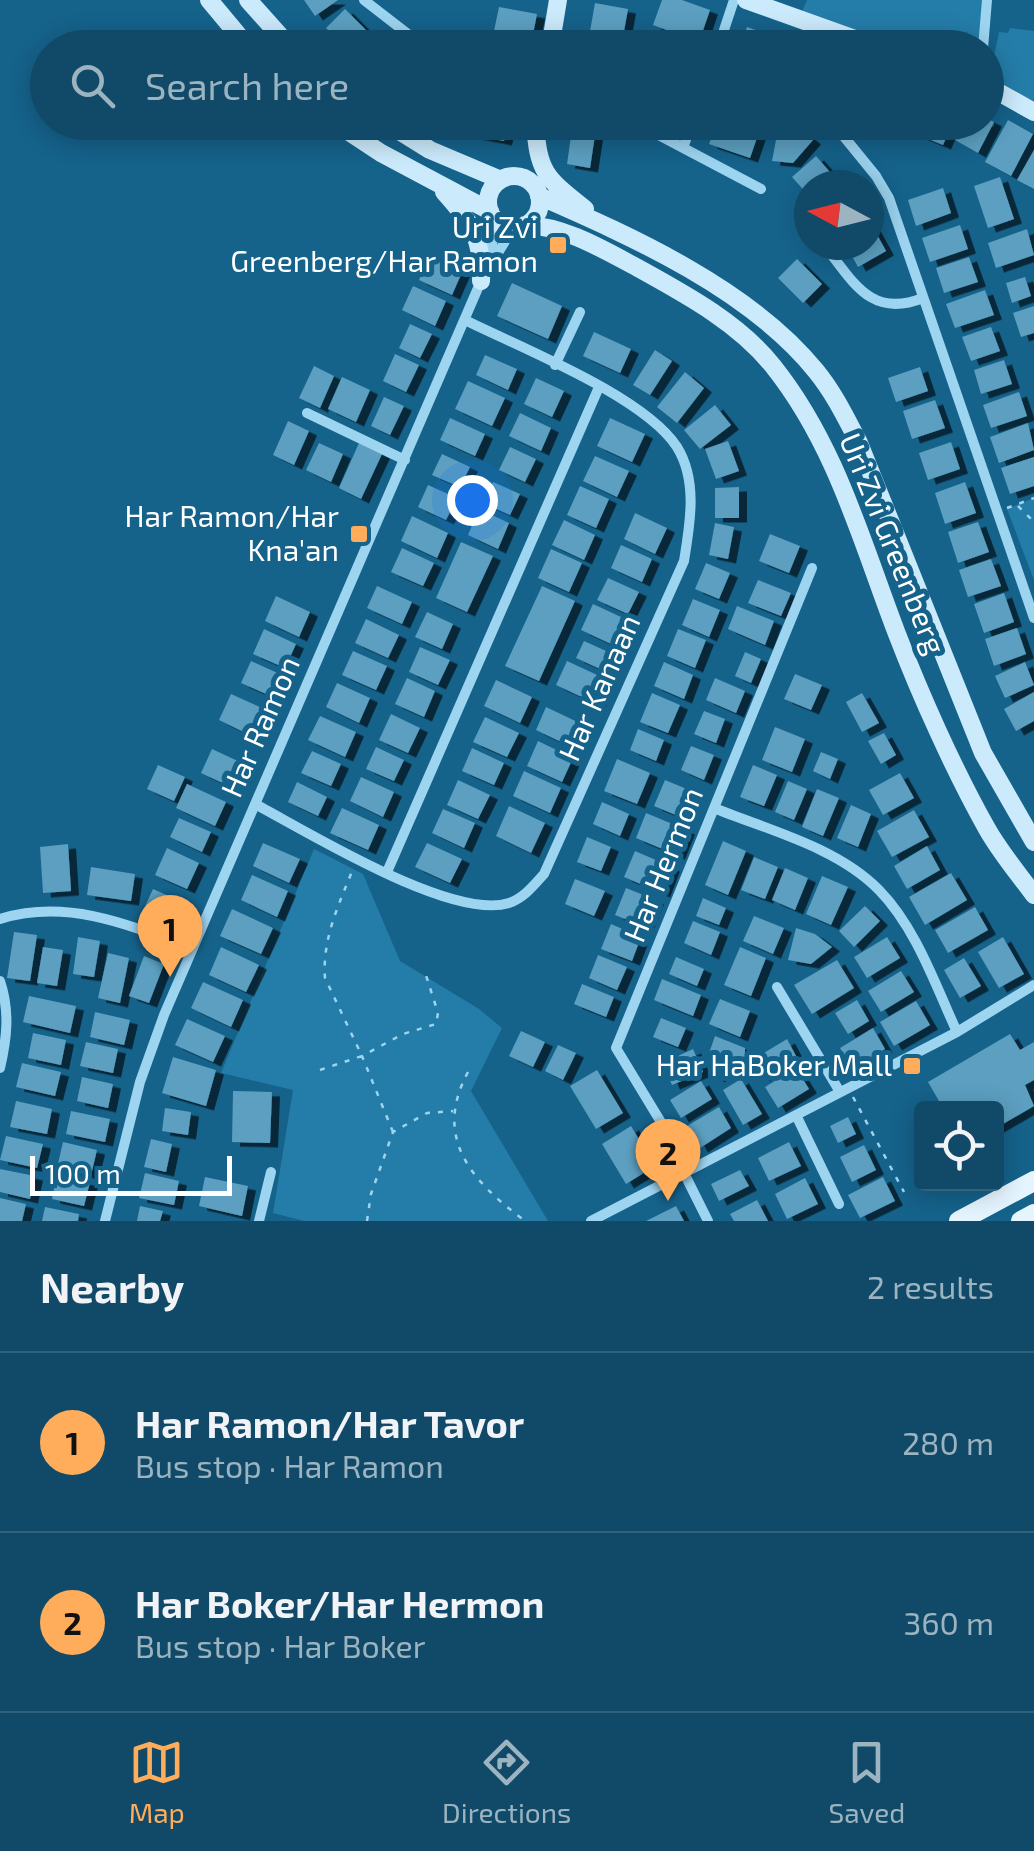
<!DOCTYPE html>
<meta charset="utf-8">
<style>
:root{--surface:#104a68;--page:#1e5471;--text:#f1f3f6;--muted:#9cb3c0;--line:#30627c;--accent:#ffac5b}
body{margin:0;font-family:"Exo 2",sans-serif;background:var(--page);color:var(--text)}
.controls{position:absolute;right:30px;bottom:30px;display:grid;overflow:hidden;border-radius:10px;box-shadow:0 5px 25px #0003}
.controls button{width:90px;height:90px;display:grid;place-items:center;padding:0;border:0;border-bottom:2px solid var(--line);background:var(--surface);color:var(--text);font:50px sans-serif}
.compass{position:absolute;left:794px;top:170px;width:90px;height:90px;border-radius:50%;background:var(--surface);box-shadow:0 5px 25px #0003;rotate:277deg}
.scale{position:absolute;left:30px;bottom:25px;width:202px;box-sizing:border-box;padding-left:10px;border:5px solid #fff;border-top:0;font-size:28px;line-height:35px;white-space:nowrap;color:#fff;-webkit-text-stroke:8px #15628b;paint-order:stroke}
.you{position:absolute;left:472px;top:500px;width:35px;height:35px;margin:-25px;border:8px solid #fff;border-radius:50%;background:#1a73e8;box-shadow:0 0 0 15px #1a73e833}
.badge{display:grid;place-items:center;width:65px;height:65px;border-radius:50%;background:var(--accent);color:#111;font-size:32px;font-weight:700}
.pin{position:absolute;translate:-50% -82px;filter:drop-shadow(0 2px 5px #0008)}
.pin::after{content:'';position:absolute;top:52px;width:35px;height:30px;background:inherit;clip-path:polygon(0 0,100% 0,50% 100%)}
.list{margin:0;padding:0;list-style:none}
h2{display:flex;justify-content:space-between;align-items:center;height:130px;margin:0;padding:0 40px;font-size:42px}
h2 small{font-size:32px;font-weight:400;color:var(--muted)}
.list li{display:grid;grid-template-columns:65px 1fr auto;gap:30px;align-items:center;box-sizing:border-box;height:180px;padding:0 40px;border-top:2px solid var(--line)}
.list b{display:block;font-size:38px;white-space:nowrap}
.list p{margin:0;font-size:32px;white-space:nowrap;color:var(--muted)}
.list em{font-size:32px;font-style:normal;color:var(--muted)}
.icon{flex:none;width:55px;height:55px;fill:none;stroke:currentColor;stroke-width:2;stroke-linecap:round;stroke-linejoin:round}
.map{position:relative;flex:none;width:1034px;height:1221px;overflow:hidden}
.search{position:absolute;background:var(--surface);box-shadow:0 5px 25px #0003;left:30px;right:30px;top:30px;height:110px;display:flex;align-items:center;gap:25px;box-sizing:border-box;padding:0 35px;border-radius:55px;color:var(--muted);font-size:38px}
.sheet{height:490px;background:var(--surface)}
nav{display:flex;justify-content:space-around;align-items:center;box-sizing:border-box;height:140px;border-top:2px solid var(--line);background:var(--surface);font-size:28px;color:var(--muted)}
nav a{display:grid;justify-items:center;gap:5px}
nav .on{color:var(--accent)}
.map>svg:first-child{display:block}
.green{fill:#247da8}
.building{fill:#5b9fc0;filter:url(#shadow)}
.lines{fill:none;stroke-linecap:round;stroke-linejoin:round}
.path{stroke:#9dd4f0;stroke-width:2.5;stroke-dasharray:5 8;stroke-linecap:butt}
.street{stroke:#9dd4f0;stroke-width:10}
.secondary{stroke:#cbeafb;stroke-width:18}
.primary{stroke:#e5f5ff;stroke-width:20}
.poi-dot{fill:#ffac5b;stroke:#15628b;stroke-width:4}
.labels{text-anchor:middle;stroke-width:10;stroke-linejoin:round;paint-order:stroke}
.poi-label{font-size:30px;fill:#fff;stroke:#15628b;text-anchor:end}
.street-label{font-size:30px;fill:#fff;stroke:#15628b}
</style>
<div class="map">
<svg width="1034" height="1221" viewBox="0 0 1034 1221">
<defs>
<filter id="shadow"><feDropShadow dx="8" dy="4.5" stdDeviation="0" flood-color="#0009"/></filter>
</defs>
<rect width="100%" height="100%" fill="#15628b"/>
<path class="green" d="M807,0H985L978,47H903L802,12Z
M1010,28L1034,31V103L990,76L999,32L1008,33Z
M1034,498V580L1007,509Z
M314,849L363,874L400,961L479,1009L502,1028L471,1091L548,1221H304L273,1213L293,1090L221,1073Z"/>
<path class="building" d="M304,0H338L315,16Z
M662,0H682L710,10L699,42L653,25Z
M595,3L628,9L621,48H587Z
M499,7L537,14L532,39L494,31Z
M345,9L370,34L357,48H346L326,28Z
M747,27L804,47V48H740Z
M986,118L994,122L978,153L955,140L964,122H986Z
M1008,120L1033,134L1011,176L985,162Z
M470,122H508L504,141L468,134Z
M573,122H597L590,168L567,164Z
M717,122H741L760,129L750,158L709,144Z
M920,122H953L943,145L916,134Z
M793,123L813,140L793,163L772,161L776,140Z
M1034,150V189L1017,180Z
M816,156L836,179L830,185H809V196L792,177Z
M1000,177L1014,219L988,228L974,186Z
M943,188L951,213L916,226L908,200Z
M869,220L886,251L858,267L846,245H869Z
M960,225L968,249L930,262L922,238Z
M1027,229L1034,255L996,268L988,243Z
M430,255L463,270L452,295L419,280Z
M969,257L978,282L944,293L936,268Z
M797,259L822,284L803,303L778,278Z
M1025,277L1031,296L1012,303L1006,283Z
M512,283L562,306L548,339L497,316Z
M413,286L446,301L435,326L402,310Z
M985,290L994,315L955,328L946,304Z
M1034,306V333L1021,337L1013,313Z
M410,324L432,334L420,358L399,348Z
M991,327L1000,351L971,361L962,337Z
M594,332L631,349L620,373L583,356Z
M655,350L672,361L650,395L633,385Z
M395,354L419,365L406,392L383,381Z
M485,355L517,369L508,390L476,375Z
M1004,360L1012,384L981,394L974,370Z
M314,366L334,376L320,408L299,398Z
M920,367L928,391L896,402L888,378Z
M685,372L704,388L677,423L657,407Z
M342,377L370,390L356,422L328,409Z
M536,378L564,391L552,417L524,404Z
M468,381L505,398L492,426L455,409Z
M1019,392L1027,416L991,428L983,405Z
M384,397L404,406L390,435L371,426Z
M935,400L945,428L912,439L903,411Z
M715,405L731,425L700,449L684,430Z
M520,413L551,428L541,451L509,436Z
M450,418L485,434L475,456L440,440Z
M610,418L645,434L632,462L597,446Z
M288,421L309,431L294,465L273,455Z
M1028,423L1034,450L999,463L990,437Z
M728,441L739,471L716,479L705,449Z
M951,442L960,469L928,480L919,453Z
M319,443L343,454L331,482L306,470Z
M359,443L382,454L361,499L339,488Z
M510,447L536,459L525,482L499,470Z
M442,454L470,467L460,487L432,475Z
M595,456L629,471L617,497L583,481Z
M1034,457V486L1010,494L1001,468Z
M493,482L520,494L510,515L483,503Z
M965,482L976,513L945,524L935,493Z
M428,485L457,498L446,520L418,507Z
M580,486L609,499L596,528L567,515Z
M739,487V518H715V488Z
M479,509L509,523L498,549L468,535Z
M635,513L667,528L655,554L624,539Z
M412,516L448,533L437,558L401,541Z
M564,520L595,535L584,560L552,545Z
M978,522L989,552L958,563L948,532Z
M715,523L734,527L728,559L709,555Z
M770,534L800,546L789,573L759,561Z
M461,542L493,556L467,612L436,598Z
M621,545L652,559L642,582L611,568Z
M402,548L434,563L423,586L391,572Z
M551,549L582,563L569,592L538,578Z
M991,559L1001,586L968,597L959,570Z
M706,563L730,573L719,599L695,589Z
M608,578L639,592L628,614L597,600Z
M758,580L791,593L781,616L748,603Z
M377,586L412,602L402,624L367,608Z
M542,586L575,601L539,681L505,666Z
M1004,593L1014,622L984,633L974,604Z
M276,596L310,612L299,637L265,621Z
M693,599L720,610L709,637L682,625Z
M593,604L634,623L622,649L581,630Z
M737,606L774,621L765,645L728,629Z
M427,612L453,624L442,649L415,637Z
M366,619L399,635L388,658L355,643Z
M1017,628L1026,654L994,666L985,639Z
M264,629L296,644L285,668L253,654Z
M678,629L706,640L695,668L667,656Z
M584,641L615,655L607,672L576,658Z
M420,647L450,660L438,685L409,672Z
M353,651L387,666L376,690L342,675Z
M745,652L761,659L751,683L735,676Z
M251,661L282,675L273,697L241,683Z
M567,661L608,680L597,704L556,685Z
M664,662L693,675L684,699L654,686Z
M1025,662L1034,685L1005,698L995,676Z
M795,674L822,685L811,710L784,699Z
M407,678L435,691L424,717L395,704Z
M715,678L745,691L736,713L706,700Z
M496,680L532,697L520,723L484,706Z
M337,683L370,698L359,723L326,707Z
M1034,692V721L1016,731L1004,709Z
M652,693L680,705L668,733L640,722Z
M862,693L879,723L862,732L846,702Z
M231,694L264,709L252,736L219,720Z
M546,707L586,726L576,749L536,730Z
M704,711L725,719L716,743L694,734Z
M391,714L420,728L408,753L379,740Z
M320,716L356,732L345,757L308,740Z
M485,717L519,733L507,757L473,742Z
M775,727L805,739L792,772L762,760Z
M638,729L664,740L656,761L630,750Z
M884,733L896,755L881,764L868,741Z
M538,741L573,758L562,782L527,766Z
M691,746L714,755L704,780L681,770Z
M376,747L404,760L394,781L366,769Z
M472,748L504,763L494,785L462,771Z
M212,749L240,762L229,786L201,773Z
M312,751L341,764L331,786L301,773Z
M821,752L838,759L830,779L813,771Z
M617,759L650,773L637,804L604,791Z
M158,765L185,777L174,801L147,789Z
M753,765L777,775L764,806L740,797Z
M524,771L561,788L550,813L513,796Z
M900,773L914,798L883,815L869,790Z
M361,777L394,792L383,817L350,801Z
M458,780L490,795L478,819L447,805Z
M665,780L694,792L683,818L654,806Z
M788,781L807,789L794,820L775,812Z
M297,782L327,797L318,816L288,802Z
M187,784L226,802L215,826L176,808Z
M817,789L839,798L823,836L802,827Z
M602,802L629,814L620,836L593,824Z
M851,805L871,814L858,847L837,838Z
M509,806L545,823L531,853L496,836Z
M342,808L379,825L368,850L330,833Z
M443,809L475,823L464,848L432,833Z
M914,810L929,837L892,857L877,831Z
M646,813L687,830L677,855L636,838Z
M179,818L211,832L202,852L170,837Z
M587,837L611,847L601,871L577,862Z
M723,841L746,851L728,895L705,885Z
M263,843L300,859L289,883L253,866Z
M427,843L462,859L450,883L415,867Z
M68,844L71,891L43,893L40,847Z
M927,846L940,870L907,889L894,866Z
M167,848L199,863L187,889L155,875Z
M635,851L672,867L662,893L624,877Z
M754,857L778,867L765,899L741,890Z
M91,867L135,874L131,901L87,895Z
M785,868L808,878L795,910L772,900Z
M951,873L967,900L925,925L909,897Z
M252,875L288,891L277,917L241,900Z
M822,876L848,887L831,925L806,914Z
M575,879L605,891L594,916L565,904Z
M626,888L656,900L645,927L615,915Z
M153,889L180,901L169,926L142,913Z
M703,898L726,908L719,925L696,916Z
M865,906L880,921L854,947L839,931Z
M975,907L988,930L948,953L935,930Z
M232,909L273,928L261,954L220,936Z
M754,916L784,928L773,954L743,941Z
M693,921L720,932L711,955L684,943Z
M611,924L641,937L632,961L601,949Z
M796,928L815,934L832,947L811,964L788,960Z
M14,932L37,935L30,981L7,978Z
M78,937L100,941L94,977L73,974Z
M887,937L900,958L867,978L854,957Z
M1003,937L1024,974L999,988L978,952Z
M43,947L63,950L57,986L37,983Z
M221,947L259,965L246,992L209,975Z
M740,947L766,958L751,996L724,985Z
M108,953L129,958L120,1003L98,998Z
M598,955L627,967L617,990L589,978Z
M144,956L164,964L149,1003L129,996Z
M676,957L704,969L697,986L669,974Z
M964,958L981,986L960,998L944,970Z
M837,960L854,988L812,1014L794,985Z
M901,971L914,992L881,1012L868,991Z
M662,979L701,995L693,1016L654,1000Z
M203,982L243,1000L231,1027L191,1008Z
M582,984L614,997L606,1017L574,1004Z
M29,996L76,1006L70,1033L23,1022Z
M720,999L750,1011L740,1037L709,1024Z
M857,1000L869,1021L848,1034L835,1013Z
M916,1001L930,1025L894,1046L880,1022Z
M95,1012L130,1020L124,1045L90,1037Z
M661,1018L686,1028L678,1047L653,1037Z
M187,1019L225,1036L213,1062L175,1045Z
M873,1028L885,1049L852,1069L840,1048Z
M521,1031L545,1042L533,1067L509,1056Z
M33,1033L66,1040L61,1065L28,1058Z
M1010,1034L1020,1050L1034,1042V1080L1025,1085L1034,1106L996,1128V1108H943L928,1082Z
M715,1036L745,1048V1061L716,1078L708,1056Z
M787,1039L796,1056L762,1077L752,1060Z
M86,1042L118,1049L113,1073L80,1066Z
M558,1045L576,1053L563,1080L545,1071Z
M693,1049L703,1072L672,1085L663,1063Z
M173,1057L216,1070L206,1106L162,1093Z
M22,1063L61,1072L55,1096L16,1087Z
M796,1068L809,1089L778,1108L765,1087Z
M597,1070L623,1113L596,1129L570,1086Z
M82,1077L113,1084L108,1108L77,1101Z
M741,1079L762,1114L743,1125L723,1090Z
M701,1081L712,1099L681,1118L670,1100Z
M233,1091L272,1092L270,1143L232,1142Z
M16,1101L52,1109L47,1134L10,1127Z
M719,1107L731,1128L700,1148L687,1126Z
M165,1108L191,1112L188,1135L162,1131Z
M71,1111L110,1119L105,1142L66,1134Z
M848,1117L856,1134L838,1143L830,1126Z
M631,1126L655,1166L626,1184L602,1144Z
M6,1136L43,1144L37,1168L0,1160Z
M151,1139L172,1144L166,1172L144,1167Z
M63,1142L97,1150L91,1175L57,1168Z
M789,1142L801,1166L769,1181L758,1158Z
M864,1145L876,1170L852,1182L840,1157Z
M0,1169L35,1176L30,1199L0,1192Z
M740,1170L749,1186L719,1201L711,1184Z
M145,1173L179,1181L174,1205L139,1198Z
M57,1175L90,1182L84,1206L52,1199Z
M205,1177L248,1186L242,1216L199,1206Z
M883,1177L895,1201L860,1218L848,1195Z
M805,1178L818,1204L787,1219L775,1194Z
M0,1198L26,1204L22,1221H0Z
M757,1200L768,1221H734L730,1214Z
M140,1206L163,1211L160,1221H137Z
M676,1206L684,1221H646Z
M45,1207L79,1214L78,1221H42Z"/>
<g class="lines">
<path class="path" d="M1018,506L1034,522
M1007,508L1034,498
M320,1070L362,1056L325,978C322,939 339,904 353,869
M468,1072C432,1139 473,1182 525,1221
M853,1097L904,1192
M393,1132L362,1056L403,1034L436,1024L438,1013L424,969
M367,1221L371,1194L393,1132L427,1113L453,1111"/>
<path class="street" d="M364,0L426,48
M718,48L734,0
M983,48L987,0
M634,122L761,189
M832,122L876,176L889,198L1034,618
M683,148L692,122
M808,224L809,225
M824,245C853,281 870,319 923,298
M490,256L496,221
M555,365L580,312
M307,413L405,460
M255,804C308,832 452,921 509,903C524,898 534,885 544,874L684,561C690,524 698,481 677,447C644,396 521,348 465,320
M714,808C768,830 837,847 879,890C916,928 935,984 957,1032
M387,872L599,387
M0,919C67,898 130,925 192,949
M0,981C10,1011 7,1038 0,1068
M777,987L840,1092
M796,1115L839,1204
M690,1170L616,1048L812,568
M684,1173L708,1221
M105,1221L140,1082L164,1015L481,281L513,228
M259,1221L271,1172
M591,1221L957,1032L1034,985"/>
<path class="secondary" d="M209,0L249,48
M248,0L291,48
M746,0L880,48
M550,48L558,0
M986,85L1034,112
M334,122L381,153L490,211
M385,122L430,150L501,180
M535,122C538,173 546,178 585,209
M488 202a26 26 0 1 1 52 0a26 26 0 1 1-52 0Z
M444,192C472,223 483,239 481,281
M539,196C633,237 751,290 816,371C834,393 846,418 859,443L983,753L1034,842
M525,225C565,226 604,250 638,268C685,294 739,323 773,366C836,445 861,540 897,634C920,694 954,770 986,827C999,851 1018,873 1034,895"/>
<path class="primary" d="M959,1221L1034,1181
M1021,1221L1034,1214"/>
</g>
<g class="poi-dot">
<rect x="548" y="235" width="20" height="20" rx="5"/>
<rect x="349" y="524" width="20" height="20" rx="5"/>
<rect x="902" y="1056" width="20" height="20" rx="5"/>
</g>
<g class="labels">
<g class="poi-label">
<text x="538" y="238">Uri Zvi<tspan x="538" dy="34">Greenberg/Har Ramon</tspan></text>
<text x="339" y="527">Har Ramon/Har<tspan x="339" dy="34">Kna'an</tspan></text>
<text x="892" y="1076">Har HaBoker Mall</text>
</g>
<g class="street-label">
<text transform="translate(892 544) rotate(68)" y="10">Uri Zvi Greenberg</text>
<text transform="translate(600 688) rotate(-66)" y="10">Har Kanaan</text>
<text transform="translate(261 727) rotate(-66)" y="10">Har Ramon</text>
<text transform="translate(664 865) rotate(-68)" y="10">Har Hermon</text>
</g>
</g>
</svg>
<div class="controls">
<button><svg class="icon" aria-label="locate" viewBox="0 0 24 24"><circle cx="12" cy="12" r="6"/><path d="M12 2v4M12 18v4M2 12h4M18 12h4"/></svg></button>
</div>
<svg class="compass" viewBox="-18 -18 36 36"><path d="M0-13l5 13h-10z" fill="#e53935"/><path d="M0 13l5-13h-10z" fill="#9cb3c0"/></svg>
<div class="scale">100 m</div>
<div class="you"></div>
<div class="pin badge" style="left:170px;top:977px">1</div>
<div class="pin badge" style="left:668px;top:1201px">2</div>
<div class="search"><svg class="icon" aria-label="search" viewBox="0 0 24 24"><circle cx="10" cy="10" r="6"/><path d="M15 15l6 6"/></svg>Search here</div>
</div>
<section class="sheet">
<h2>Nearby<small>2 results</small></h2>
<ul class="list">
<li><span class="badge">1</span><div><b>Har Ramon/Har Tavor</b><p>Bus stop · Har Ramon</p></div><em>280 m</em></li>
<li><span class="badge">2</span><div><b>Har Boker/Har Hermon</b><p>Bus stop · Har Boker</p></div><em>360 m</em></li>
</ul>
</section>
<nav>
<a class="on"><svg class="icon" aria-label="map" viewBox="0 0 24 24"><path d="M3 6l6-2 6 2 6-2v14l-6 2-6-2-6 2zM9 4v14M15 6v14"/></svg>Map</a>
<a><svg class="icon" aria-label="directions" viewBox="0 0 24 24"><path d="M12 3l9 9-9 9-9-9zM9 14v-3h6M13 9l2 2-2 2"/></svg>Directions</a>
<a><svg class="icon" aria-label="saved" viewBox="0 0 24 24"><path d="M7 4h10v16l-5-4-5 4z"/></svg>Saved</a>
</nav>
